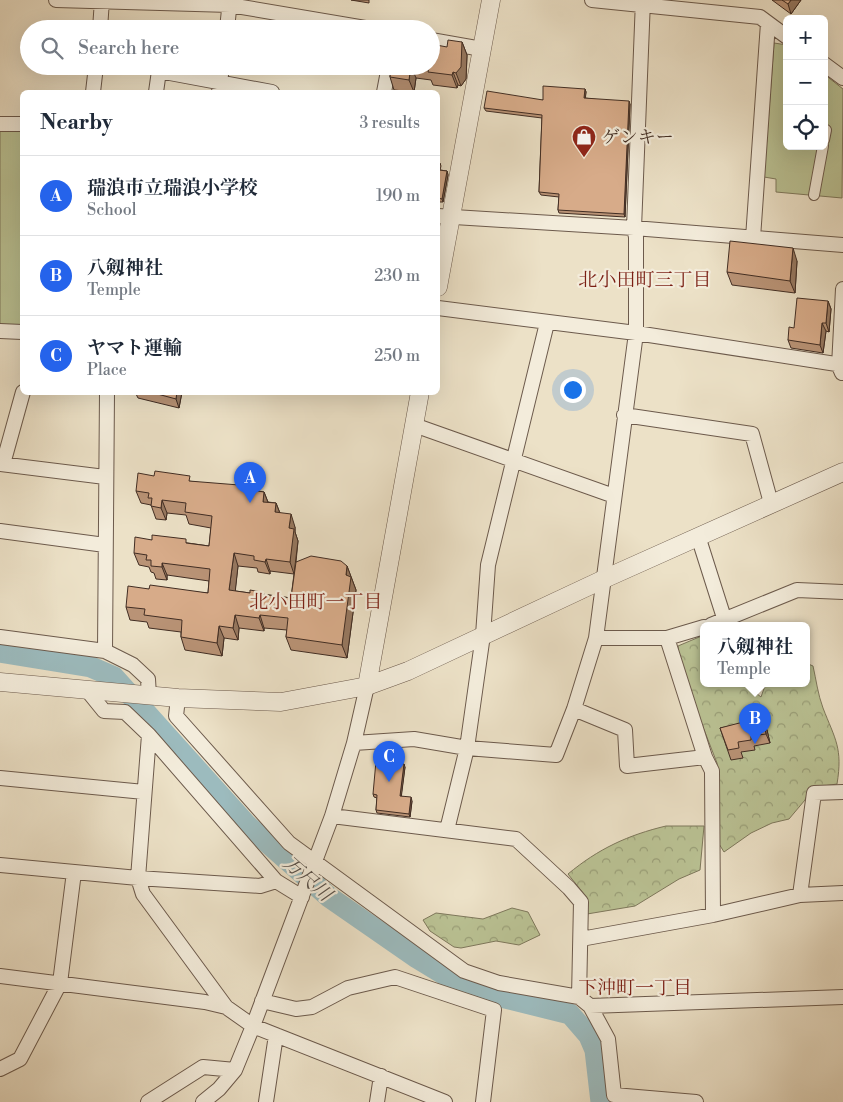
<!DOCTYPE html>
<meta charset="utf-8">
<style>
:root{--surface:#fff;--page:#f2f2f3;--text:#1f2937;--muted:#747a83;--line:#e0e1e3;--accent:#2563eb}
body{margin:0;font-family:"Libre Bodoni","Noto Serif JP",serif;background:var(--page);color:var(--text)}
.controls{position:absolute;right:15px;top:15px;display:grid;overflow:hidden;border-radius:8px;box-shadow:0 5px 20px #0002}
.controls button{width:45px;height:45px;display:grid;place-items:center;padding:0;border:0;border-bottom:1px solid var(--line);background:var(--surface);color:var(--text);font:25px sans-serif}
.you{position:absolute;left:572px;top:389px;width:18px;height:18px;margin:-12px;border:4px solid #fff;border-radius:50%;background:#1a73e8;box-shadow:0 0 0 8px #1a73e833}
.badge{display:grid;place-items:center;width:32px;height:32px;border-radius:50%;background:var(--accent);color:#fff;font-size:16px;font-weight:700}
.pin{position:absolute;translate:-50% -41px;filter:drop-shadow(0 1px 2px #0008)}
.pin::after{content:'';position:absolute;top:26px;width:18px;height:15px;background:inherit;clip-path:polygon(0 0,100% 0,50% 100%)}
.popup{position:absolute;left:700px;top:622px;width:110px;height:65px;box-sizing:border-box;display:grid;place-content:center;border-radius:8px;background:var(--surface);filter:drop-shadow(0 1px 4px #0005);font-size:16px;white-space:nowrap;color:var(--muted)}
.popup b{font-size:19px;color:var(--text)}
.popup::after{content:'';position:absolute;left:50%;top:100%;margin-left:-10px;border:10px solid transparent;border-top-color:var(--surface)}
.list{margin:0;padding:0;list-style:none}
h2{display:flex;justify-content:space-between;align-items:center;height:65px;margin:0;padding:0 20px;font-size:21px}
h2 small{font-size:16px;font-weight:400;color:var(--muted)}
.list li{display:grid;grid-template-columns:32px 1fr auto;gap:15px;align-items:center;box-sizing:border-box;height:80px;padding:0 20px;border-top:1px solid var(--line)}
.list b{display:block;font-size:19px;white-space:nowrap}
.list p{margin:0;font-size:16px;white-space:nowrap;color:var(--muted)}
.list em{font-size:16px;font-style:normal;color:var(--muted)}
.icon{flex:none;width:28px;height:28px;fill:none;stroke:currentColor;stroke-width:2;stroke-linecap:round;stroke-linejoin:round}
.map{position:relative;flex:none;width:843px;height:1102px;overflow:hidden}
.search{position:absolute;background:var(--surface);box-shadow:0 5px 20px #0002;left:20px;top:20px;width:420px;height:55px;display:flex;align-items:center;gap:12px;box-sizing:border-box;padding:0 18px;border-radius:28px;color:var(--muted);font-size:19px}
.panel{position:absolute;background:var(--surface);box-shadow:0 5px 20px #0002;left:20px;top:90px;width:420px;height:305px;border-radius:8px}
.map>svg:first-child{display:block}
.forest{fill:url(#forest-crowns);stroke:#7e785c}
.park{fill:#bac294;stroke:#7e785c}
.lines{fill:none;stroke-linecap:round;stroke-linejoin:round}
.river{stroke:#9cbbbe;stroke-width:21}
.pedestrian-casing{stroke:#6c5a4c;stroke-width:12}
.minor-casing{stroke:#6c5a4c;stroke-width:16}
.tertiary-casing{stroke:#6c5a4c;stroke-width:19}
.pedestrian{stroke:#f3ecdb;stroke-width:10}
.minor{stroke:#f3ecdb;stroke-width:14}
.tertiary{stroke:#f3ecdb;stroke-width:18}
.wall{fill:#b99376;stroke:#412d23;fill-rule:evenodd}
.shaded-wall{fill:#967860;stroke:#412d23}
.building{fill:#d7ab89;stroke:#412d23}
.labels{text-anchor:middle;stroke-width:4.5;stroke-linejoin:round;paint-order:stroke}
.poi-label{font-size:18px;fill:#412d23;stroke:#f3ecdb;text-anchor:start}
.neighbourhood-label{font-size:19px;fill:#7a1f14;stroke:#f3ecdb}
.water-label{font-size:19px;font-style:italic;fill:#58504a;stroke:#f3ecdb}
</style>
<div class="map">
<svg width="843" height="1102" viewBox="0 0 843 1102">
<defs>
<pattern id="forest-crowns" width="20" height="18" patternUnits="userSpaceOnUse" patternTransform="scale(1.25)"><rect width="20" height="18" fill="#bac294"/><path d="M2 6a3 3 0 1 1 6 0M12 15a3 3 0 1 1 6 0" fill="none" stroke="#999e78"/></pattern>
</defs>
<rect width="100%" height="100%" fill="#ece1c7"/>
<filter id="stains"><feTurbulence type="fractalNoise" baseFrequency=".004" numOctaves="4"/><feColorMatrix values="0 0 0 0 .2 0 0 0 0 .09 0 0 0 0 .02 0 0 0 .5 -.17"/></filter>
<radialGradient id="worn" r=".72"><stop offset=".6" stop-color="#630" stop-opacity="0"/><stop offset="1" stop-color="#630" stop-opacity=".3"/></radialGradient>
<path class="forest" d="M704,635V683H754L752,690L761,697L766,683H806V663L813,666C816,679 818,695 823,708C835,739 843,748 837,784L810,788L805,800L789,819L772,823L751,833L724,852L716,839L717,763L680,668L678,646Z
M666,826H704L700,870L679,879L635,906L587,914V898L568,874C598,849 628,835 666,826Z
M512,908L528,912L540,935L519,945L496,941L461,948L454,947L430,931L423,920L436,913L483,919Z"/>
<path class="park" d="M774,43L787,45V146H824V74L843,89L842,198L776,192V179L764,177Z
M22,128V327L0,326V129Z"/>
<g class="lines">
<path class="river" d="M0,652L91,667L114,677L247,825L329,897L417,958L468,989L570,1014L589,1036L595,1050L601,1102"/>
<defs>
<path id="pedestrian" d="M824,140L826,130
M814,195L823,146"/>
<path id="minor" d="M56,0L230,5L371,29
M592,0L760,17L787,37
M100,29L102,0
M227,29L230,0
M431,40L482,49
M824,64L843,78
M93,92L96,66
M156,92L159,71L272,92
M219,92L222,66
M384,92L389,66
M0,124H22
M438,216L634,228L843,245
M753,238L768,23
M438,308L636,333L843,365
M0,331L22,332
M842,373L839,366L843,289
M107,392L105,651L133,665L148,679L149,696
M624,415L752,434L771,503
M414,425L614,496
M0,464L105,477
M3,464L23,392
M0,531L105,545
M698,536L725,621
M711,625L797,590L843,592
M0,637L105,651
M596,638H667L704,627
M667,638L705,757L712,771L713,915
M87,690L104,711L125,712L149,735L138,878L143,894L226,1007L253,1026L445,1102
M178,698L176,716L289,843L464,971L499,983L579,997L590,1006L608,1039L614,1095L696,1102
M574,709L625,730L627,766L705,757
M149,735L276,881L302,897
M354,743L414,739L467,748L556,755L574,709L596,638L636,333V237L634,228L643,0
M0,778L144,792
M332,816L516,839L569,888L581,902L579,997
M447,830L467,748L483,635L488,565L547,323
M0,865L138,878L260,886L276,881
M800,895L814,793L843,792
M581,939L713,915L800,895L843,893
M0,976L205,1002L226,1007
M262,1001L296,1009L312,1007L348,988L395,977L494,1010L483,1102
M590,1006L843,997
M0,1069L20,1059L60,983L74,872
M148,1102L203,1067L235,1070
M203,1102L219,1089L235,1070L253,1026L332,816L354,743L367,686
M266,1102L276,1035
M377,1102L381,1076"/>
<path id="tertiary" d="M438,287L491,0
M0,682L178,698L281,702L367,686L408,671L604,579L843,472
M367,686L420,392"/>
</defs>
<use href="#pedestrian" class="pedestrian-casing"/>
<use href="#minor" class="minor-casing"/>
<use href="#tertiary" class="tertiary-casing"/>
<use href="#pedestrian" class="pedestrian"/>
<use href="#minor" class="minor"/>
<use href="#tertiary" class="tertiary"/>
</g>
<path class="wall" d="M351,0H369V3Z
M772,0H801L791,14Z
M462,42L467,55L466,79L461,86L458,85L457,88L433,85L431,80L416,78L414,92L394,90L390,77L391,66H431L447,47Z
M585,89L586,92L585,98L630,104L625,217L559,213L558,210L559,197L541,195L539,192L542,118L486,111L484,108L543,100Z
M438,163H440L441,166L440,170L447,171L448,175L443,202H438Z
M797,261L795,293L732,285L727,272Z
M828,301L831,309L829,332L826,331L823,353L791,348L788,340L794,328Z
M135,392H182L179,408L138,398Z
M154,476L264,492L268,502L276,503L280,513L295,527V532L298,541L296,562L347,566L356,590L347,658L291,650L286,637L287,630L264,628V631L239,628L238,640L224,638L222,656L185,650L181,637V632L149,628L147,622L130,620L126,607L149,589L208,593L209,581L167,575V580L156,579L154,573L151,572L149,567L139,565L134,553L152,540L188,543L209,546L211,528L189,524L186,515L167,513L166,520L156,519L151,505L141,503L136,491ZM238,566L257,568L258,572L270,574V571L294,574L291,598L262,594L261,592L250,593L235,591Z
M752,722L767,730L770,743L754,746L755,750L741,752L743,758L731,760L720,728Z
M405,767L401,796L412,801L410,817L377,813L376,810L377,798L374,797L373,794Z"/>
<path class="shaded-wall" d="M791,0H801L791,14L788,4Z
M462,42L467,55L466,79L461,86L456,73Z
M411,66L416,78L414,92L409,80Z
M453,72L458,85L457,88L452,75Z
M585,89L586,92L585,102L584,98Z
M629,101L630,104L625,217L624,214Z
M447,171L448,175L443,202L442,199Z
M793,248L797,261L795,293L790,281Z
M828,301L831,309L829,332L826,323Z
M822,323L826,331L823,353L820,345Z
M177,392H182L179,408L176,399Z
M264,492L269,505L263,502Z
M162,500L167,513L166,520L161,508Z
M276,503L281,516L275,512Z
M291,514L295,527V532L298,541L294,574L290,562L289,528Z
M234,553L238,566L234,603L229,590Z
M266,559L270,571V574L265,562Z
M162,563L167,575V580L162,567Z
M347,566L356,590L347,658L342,645Z
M235,615L239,628L238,640L233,628Z
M260,615L264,628V631L259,618Z
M219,626L224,638L222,656L217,643Z
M763,720L767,730L770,743L766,734Z
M404,764L405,767L401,799L400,796Z
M411,797L412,801L410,817L409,814Z"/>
<path class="building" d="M782,0H791L788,4Z
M448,40L462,42L461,67L456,73L453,72L452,75L428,72L429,68L418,66H431V44L447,47Z
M391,66H411L409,80L390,77Z
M543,86L585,89L584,98L629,101L624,214L558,210L559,194L539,192L542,115L484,108L487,91L543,100Z
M438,163H440L439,170L447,171L442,199L438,198Z
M730,241L793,248L790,281L727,272Z
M797,298L828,301L826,323H822L820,345L788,340L789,327L794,328Z
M150,392H177L176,399Z
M155,471L190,476L189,481L239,485V488L264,492L263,502L276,503L275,512L291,514L289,528L294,529L290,562L266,559L265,562L254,560V556L234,553L229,590L250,593V590L261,592V594L291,598L296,562L311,556L341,561L347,566L346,575L351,577L342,645L286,637L288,618L260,615L259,618L235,615L233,628L219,626L217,643L181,637L182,620L144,615L145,609L126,607L128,586L149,589L150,585L208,593L210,569L162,563V567L151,566V560H146L147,555L134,553L135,537L152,540V535L186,539V543L209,546L212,516L185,512L186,503L162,500L161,508L151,506L152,498H148L149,493L136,491L138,473L154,476Z
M751,720L752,722L763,720L766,734L751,736V740L738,742L739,748L728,750L720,728Z
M376,761L404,764L400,796L411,797L409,814L376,810L377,795L373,794Z"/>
<defs>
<symbol id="shop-pin" viewBox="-11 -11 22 30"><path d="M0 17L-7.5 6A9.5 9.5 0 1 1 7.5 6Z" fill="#8f2418" stroke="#f3ecdb"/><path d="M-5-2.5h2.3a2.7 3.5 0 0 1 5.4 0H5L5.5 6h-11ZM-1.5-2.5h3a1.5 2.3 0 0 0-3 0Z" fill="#fff"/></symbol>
</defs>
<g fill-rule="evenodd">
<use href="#shop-pin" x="570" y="123" width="28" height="38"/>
</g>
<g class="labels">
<g class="poi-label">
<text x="602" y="143">ゲンキー</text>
</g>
<g class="neighbourhood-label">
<text x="645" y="286">北小田町三丁目</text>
<text x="316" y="608">北小田町一丁目</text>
<text x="635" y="994">下沖町一丁目</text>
</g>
<g class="water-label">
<text transform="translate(308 878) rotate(41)" y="7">万尺川</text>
</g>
</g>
<rect width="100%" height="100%" filter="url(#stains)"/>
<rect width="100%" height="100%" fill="url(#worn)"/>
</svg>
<div class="controls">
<button>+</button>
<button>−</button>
<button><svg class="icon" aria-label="locate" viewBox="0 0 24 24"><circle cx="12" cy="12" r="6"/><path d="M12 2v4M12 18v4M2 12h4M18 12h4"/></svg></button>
</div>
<div class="you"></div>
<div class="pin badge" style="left:250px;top:503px">A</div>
<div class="pin badge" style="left:755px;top:744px">B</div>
<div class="popup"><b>八剱神社</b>Temple</div>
<div class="pin badge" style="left:389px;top:782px">C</div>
<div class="search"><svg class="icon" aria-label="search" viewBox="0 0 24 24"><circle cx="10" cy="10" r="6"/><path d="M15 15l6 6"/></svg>Search here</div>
<section class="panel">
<h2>Nearby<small>3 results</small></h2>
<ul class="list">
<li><span class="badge">A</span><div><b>瑞浪市立瑞浪小学校</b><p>School</p></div><em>190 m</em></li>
<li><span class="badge">B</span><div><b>八剱神社</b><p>Temple</p></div><em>230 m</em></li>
<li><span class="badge">C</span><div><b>ヤマト運輸</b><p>Place</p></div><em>250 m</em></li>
</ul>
</section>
</div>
